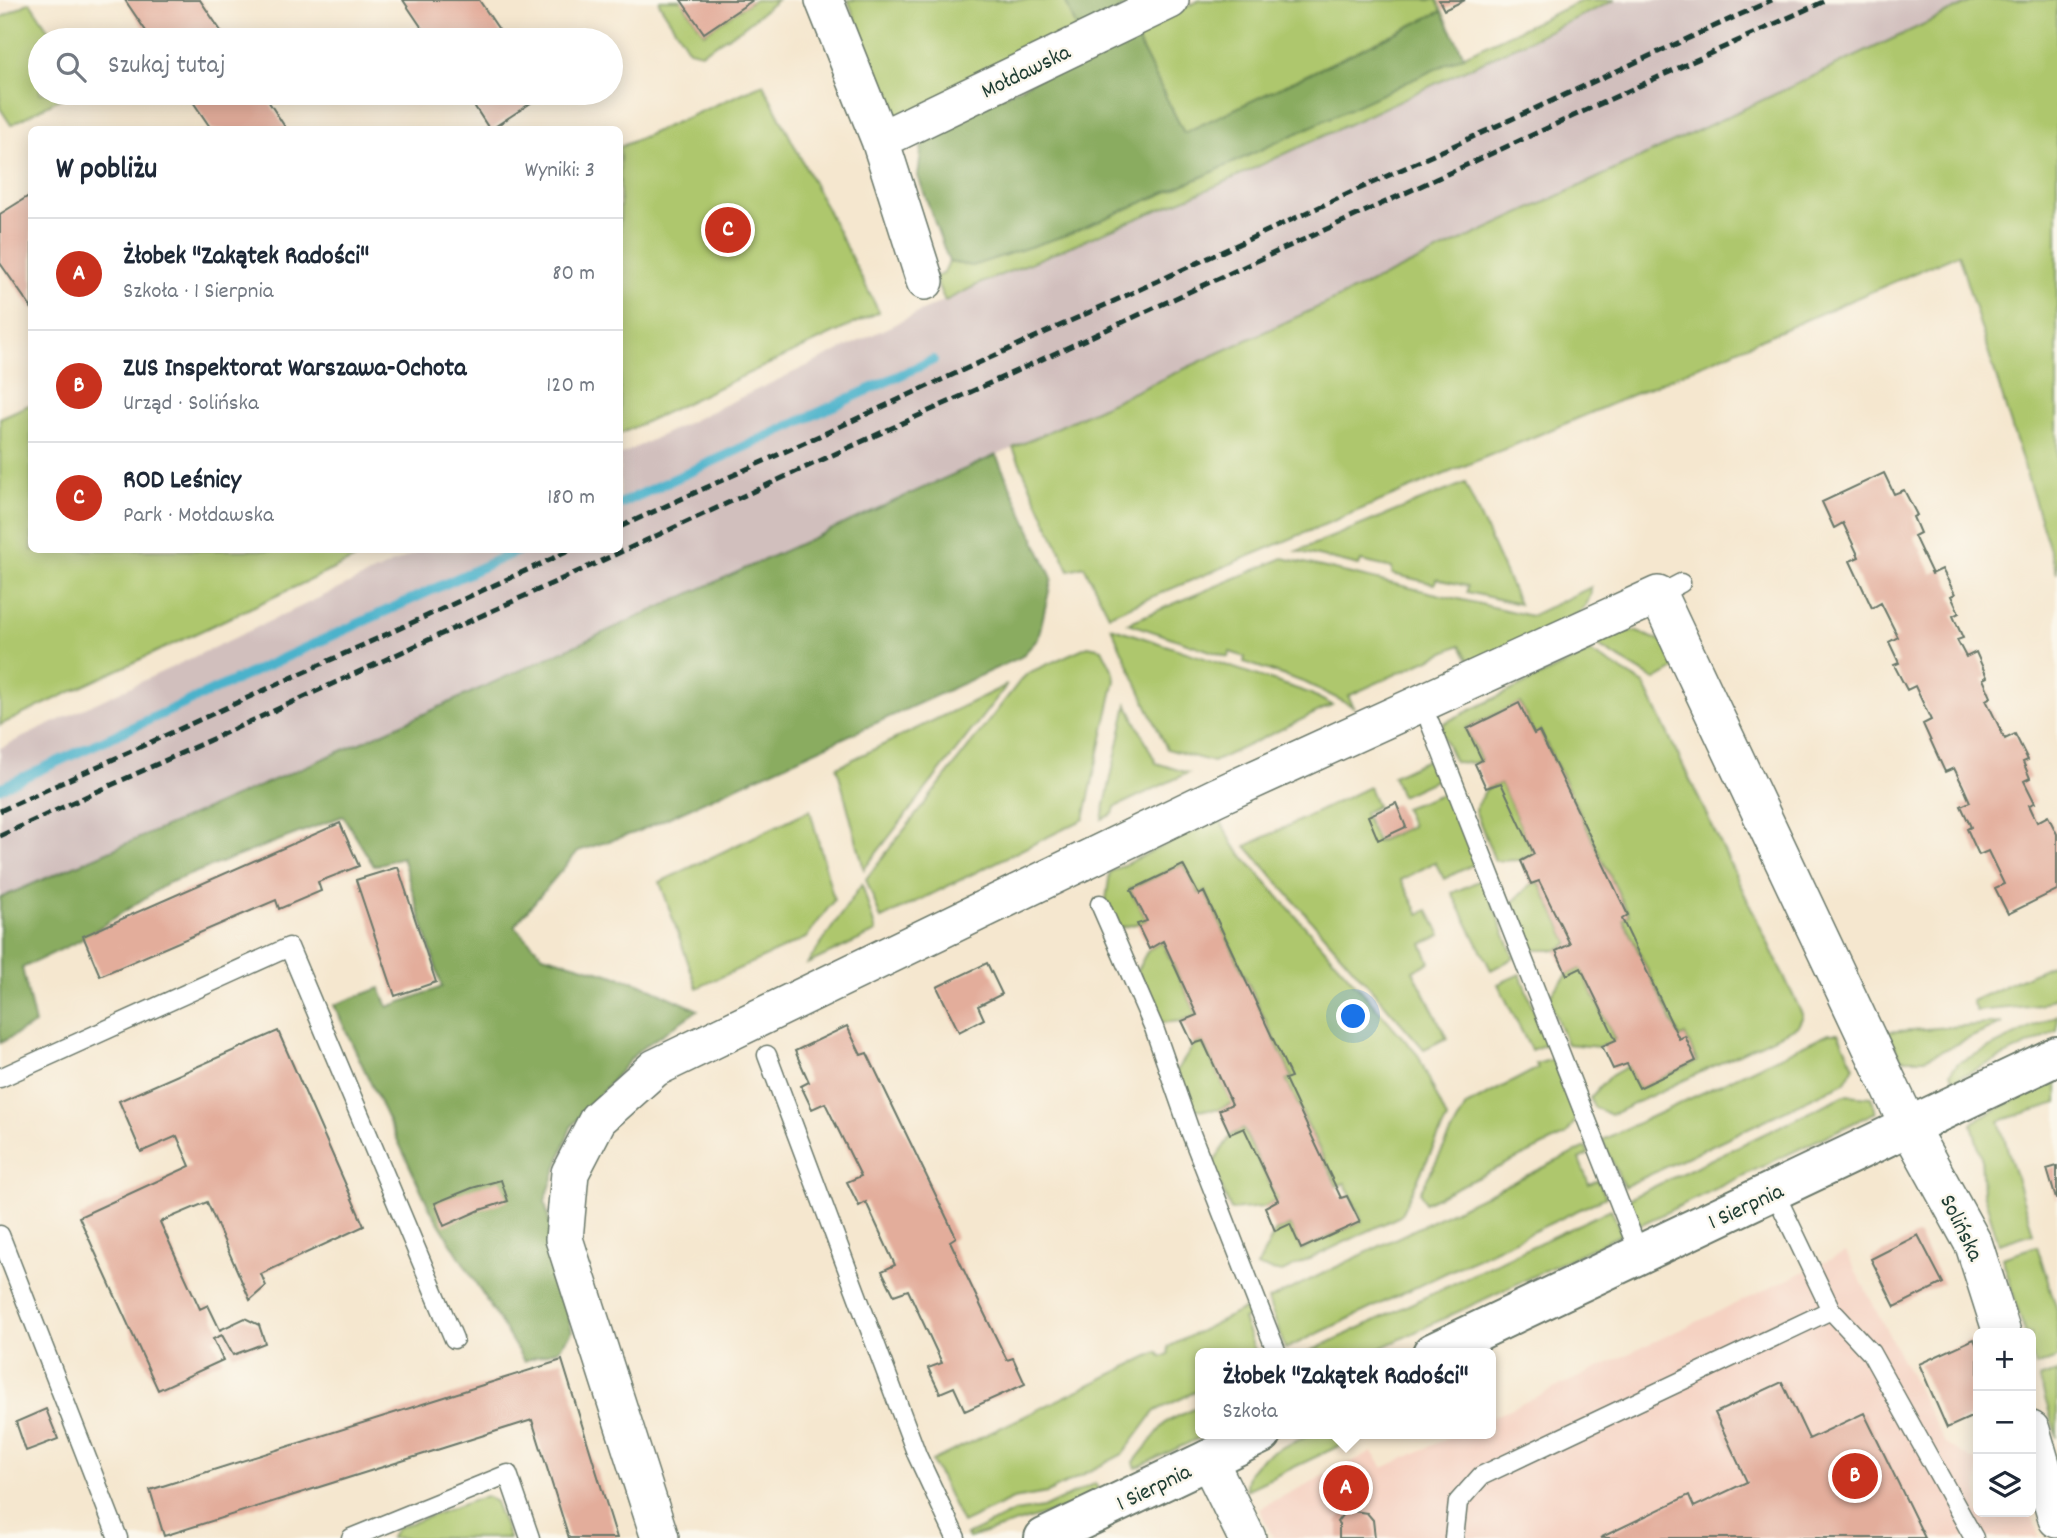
<!DOCTYPE html>
<html lang="pl">
<meta charset="utf-8">
<style>
:root{--surface:#fff;--page:#f2f2f3;--text:#1f2937;--muted:#747a83;--line:#e0e1e3;--accent:#c8321e}
body{margin:0;font-family:Dekko,sans-serif;background:var(--page);color:var(--text)}
.controls{position:absolute;right:21px;bottom:21px;display:grid;overflow:hidden;border-radius:10px;box-shadow:0 4px 18px #0003}
.controls button{width:63px;height:63px;display:grid;place-items:center;padding:0;border:0;border-bottom:2px solid var(--line);background:var(--surface);color:var(--text);font:35px sans-serif}
.you{position:absolute;left:1354px;top:1017px;width:24px;height:24px;margin:-18px;border:5px solid #fff;border-radius:50%;background:#1a73e8;box-shadow:0 0 0 10px #1a73e833}
.badge{display:grid;place-items:center;width:46px;height:46px;border-radius:50%;background:var(--accent);color:#fff;font-size:23px;font-weight:700}
.pin{position:absolute;translate:-50% -50%;border:4px solid #fff;box-shadow:0 2px 7px #0006}
.popup{position:absolute;left:1195px;top:1348px;width:301px;height:91px;box-sizing:border-box;display:grid;place-content:center;border-radius:10px;background:var(--surface);filter:drop-shadow(0 2px 5px #0005);font-size:23px;white-space:nowrap;color:var(--muted)}
.popup b{font-size:26px;color:var(--text)}
.popup::after{content:'';position:absolute;left:50%;top:100%;margin-left:-14px;border:14px solid transparent;border-top-color:var(--surface)}
.list{margin:0;padding:0;list-style:none}
h2{display:flex;justify-content:space-between;align-items:center;height:91px;margin:0;padding:0 28px;font-size:30px}
h2 small{font-size:23px;font-weight:400;color:var(--muted)}
.list li{display:grid;grid-template-columns:46px 1fr auto;gap:21px;align-items:center;box-sizing:border-box;height:112px;padding:0 28px;border-top:2px solid var(--line)}
.list b{display:block;font-size:26px;white-space:nowrap}
.list p{margin:0;font-size:23px;white-space:nowrap;color:var(--muted)}
.list em{font-size:23px;font-style:normal;color:var(--muted)}
.icon{flex:none;width:38px;height:38px;fill:none;stroke:currentColor;stroke-width:2;stroke-linecap:round;stroke-linejoin:round}
.map{position:relative;flex:none;width:2057px;height:1538px;overflow:hidden}
.search{position:absolute;background:var(--surface);box-shadow:0 4px 18px #0003;left:28px;top:28px;width:595px;height:77px;display:flex;align-items:center;gap:18px;box-sizing:border-box;padding:0 24px;border-radius:38px;color:var(--muted);font-size:26px}
.panel{position:absolute;background:var(--surface);box-shadow:0 4px 18px #0003;left:28px;top:126px;width:595px;height:427px;border-radius:10px}
.map>svg:first-child{display:block}
.built{fill:#f5d2c2}
.industrial{fill:#d1bfbd}
.green{fill:#aec76d;stroke:#668250;stroke-width:2}
.forest{fill:#8aac60;stroke:#54744a;stroke-width:2}
.lines{fill:none;stroke-linecap:round;stroke-linejoin:round}
.stream{stroke:#4cb2cb;stroke-width:10}
.building{fill:#e3ad9b}
.service-casing{stroke:#6a786a;stroke-width:21}
.minor-casing{stroke:#6a786a;stroke-width:40}
.tertiary-casing{stroke:#6a786a;stroke-width:42}
.service{stroke:#fff;stroke-width:18}
.minor{stroke:#fff;stroke-width:37}
.tertiary{stroke:#fff;stroke-width:38}
.rail{stroke:#1f3d34;stroke-width:5;stroke-dasharray:10 5;stroke-linecap:butt}
.labels{text-anchor:middle;stroke-width:5;stroke-linejoin:round;paint-order:stroke}
.street-label{font-size:23px;fill:#1f3d34;stroke:#fbf7ec}
</style>
<div class="map">
<svg width="2057" height="1538" viewBox="0 0 2057 1538">
<rect width="100%" height="100%" fill="#fbf7ec"/>
<filter id="ink" filterUnits="userSpaceOnUse"><feTurbulence type="fractalNoise" baseFrequency=".0143" numOctaves="2"/><feDisplacementMap in="SourceGraphic" scale="14" xChannelSelector="R" yChannelSelector="G"/><feConvolveMatrix kernelMatrix="1 2 1 2 8 2 1 2 1" color-interpolation-filters="sRGB"/></filter>
<filter id="wash" filterUnits="userSpaceOnUse"><feTurbulence type="fractalNoise" baseFrequency=".00686" numOctaves="4" result="noise"/><feDisplacementMap in="SourceGraphic" scale="28" xChannelSelector="R" yChannelSelector="G"/><feGaussianBlur stdDeviation="1.57" result="paint"/><feColorMatrix in="noise" values="0 0 0 0 0 0 0 0 0 0 0 0 0 0 0 0 0 1.4 0 .05"/><feComposite in="paint" operator="in"/></filter>
<g filter="url(#wash)">
<rect width="100%" height="100%" fill="#f5e7cf"/>
<path class="built" d="M1846,1252L1945,1443L1978,1463V1512L2031,1511L2039,1538H1273L1259,1508L1372,1452L1383,1468L1457,1434H1491V1418Z"/>
<path class="industrial" d="M1615,0H1975L1593,180L1013,448L362,742L0,898V748L421,550H620V455L979,284L1218,185Z"/>
<path class="green" d="M660,0H681L704,33L753,0H777L742,28L701,53L689,50L659,3Z
M848,0H1065L1078,31L894,120Z
M1200,0H1437L1442,11L1184,133L1133,32Z
M1583,0H1615L1218,185L979,284L945,301L934,277L943,274L949,262L972,266L1066,235L1204,176Z
M1975,0H2057V573L1958,254L1588,414L1109,615L1084,566L1069,570L1013,448L1593,180Z
M30,2L55,40H40V93H70L11,125L0,108V18Z
M763,84L879,312L620,434V147Z
M31,404L32,550H374L0,725V418Z
M1465,483L1519,604L1467,592V586L1436,579L1435,584L1392,574V568L1361,561L1359,566L1297,551Z
M1283,558L1531,616L1591,587C1591,599 1586,606 1578,614L1471,664L1460,645L1348,696L1354,707L1306,683L1244,662L1245,657L1230,652L1228,657L1128,623Z
M1111,627L1309,693L1332,705L1213,762L1167,749Z
M1635,631L1663,642L1678,667L1655,680L1595,644L1619,632Z
M1088,646L1102,649L1114,673L1115,680L1084,819L881,919L866,879L1020,681L1028,673Z
M1590,652L1644,684L1803,1016L1798,1026L1611,1115L1594,1107L1590,1098L1609,1077L1628,1066L1639,1089L1697,1061L1685,1035L1680,1038L1623,919L1629,915L1540,731L1534,734L1520,703L1466,728L1481,760L1474,763L1455,762L1441,732L1444,723Z
M1007,685L864,869L837,767Z
M1127,704L1156,763L1188,773L1115,807L1113,814L1102,819Z
M1433,757L1442,777L1401,796L1393,776Z
M1501,783L1534,854L1520,860L1495,861L1475,810L1486,789Z
M1369,787L1377,806L1364,813L1377,842L1412,826L1404,808L1450,791L1478,862L1444,879L1435,862L1401,880L1419,914L1428,910L1441,935L1422,944L1430,962L1413,971L1447,1038L1424,1049L1246,846Z
M810,810L834,900L806,938L697,988L660,882Z
M1219,818L1234,846L1418,1055L1447,1119L1400,1216L1282,1272L1257,1267L1275,1232L1290,1225L1302,1250L1362,1221L1345,1183L1337,1186L1286,1080L1292,1077L1205,891L1199,894L1183,864L1130,889L1147,921L1120,928L1106,900L1110,872Z
M1483,879L1514,958L1491,970L1452,893Z
M1539,882L1569,943L1557,950H1531L1512,903L1530,885Z
M862,884L876,932L807,964Z
M1162,942L1197,1015L1181,1021L1159,1023L1137,970L1148,950Z
M2057,962V996L2040,1005L1976,1011L1972,1001Z
M1581,968L1615,1040L1599,1047L1567,1044L1548,997L1567,975Z
M1520,974L1547,1044L1531,1050L1498,984Z
M2057,1015V1031L1954,1080L1950,1073L1958,1063Z
M2002,1023L1925,1059H1901L1887,1032Z
M1829,1033H1838L1854,1066L1845,1082L1624,1187L1602,1140Z
M1202,1041L1232,1103L1218,1110L1192,1109L1176,1072L1194,1045Z
M1553,1059L1577,1118L1566,1135L1425,1203L1420,1192L1466,1106L1538,1068L1536,1064Z
M2057,1080V1103L1999,1121L2033,1233L1999,1244L1983,1192L1981,1157L1972,1124L1980,1117Z
M1845,1095L1871,1097L1876,1112L1640,1225L1628,1199Z
M1243,1129L1278,1200L1263,1207L1231,1210L1212,1165L1231,1135Z
M1586,1147L1589,1154L1579,1159L1589,1184L1598,1180L1606,1197L1285,1349L1268,1300Z
M1611,1209L1622,1234L1371,1353H1307Z
M2037,1246L2057,1310V1358L2035,1366L2031,1352V1333H2025L2002,1257Z
M1244,1309L1251,1310L1252,1315L1243,1319L1256,1353H1201V1389L1155,1411L1123,1454L1047,1493L1013,1499L962,1523L932,1461L1157,1352L1162,1357L1169,1354L1168,1347Z
M2057,1372V1438L2039,1378Z
M1201,1405V1434H1207L1136,1468L1134,1462L1166,1422Z
M1313,1434H1364L1246,1490C1244,1456 1288,1446 1313,1434Z
M1095,1483L1099,1491L1068,1507L969,1538L967,1535L1014,1512L1043,1508Z
M486,1496L495,1502L509,1538H390L397,1528Z"/>
<path class="forest" d="M1065,0H1139L1078,31Z
M1442,11L1464,56L1204,176L1066,235L972,266L949,262L918,176L923,135L1133,32L1184,133Z
M996,455L1052,578L1038,639L1021,657L637,832L578,851L514,926L543,955L639,983L698,1010L638,1051L571,1127L545,1201L572,1332L558,1350L524,1361L430,1209L334,1005L380,988L388,1007L442,987L402,857L374,866L343,816L168,883L79,941L22,968L35,1024L0,1043V898L362,742Z"/>
<g class="lines">
<path class="stream" d="M620,504L933,360
M0,788L519,550"/>
</g>
<g id="blocks">
<path class="building" d="M125,0H200L227,40H152Z
M403,0H479L506,40H430Z
M681,0H753L704,33Z
M1439,0H1465L1444,10Z
M187,93H263L287,130H212Z
M466,93H542L543,95L490,130Z
M32,194V309L0,263V214Z
M1884,473L1894,494L1904,490L1917,515L1913,517L1920,533L1914,536L1932,574L1942,569L1955,594L1951,596L1959,613L1953,616L1963,638L1957,640L1966,657L1976,652L1987,677L1983,679L1991,697L1986,700L2005,739L2015,734L2028,760L2023,762L2030,778L2024,781L2035,803L2029,805L2037,822L2048,816L2057,834V890L2008,914L1995,888L2004,884L1988,851L1979,855L1967,829L1971,827L1961,806L1970,802L1963,786L1954,768L1945,772L1923,724L1931,720L1915,686L1907,690L1894,665L1899,663L1889,642L1898,637L1881,603L1872,608L1850,561L1859,557L1843,523L1834,528L1822,502Z
M1519,703L1534,734L1539,731L1628,915L1622,919L1679,1039L1685,1036L1696,1061L1639,1088L1627,1064L1613,1069L1602,1046L1616,1040L1581,968L1567,975L1556,951L1570,944L1539,881L1531,884L1521,861L1534,854L1501,783L1486,788L1475,764L1482,760L1467,729Z
M1396,803L1406,827L1378,840L1368,816Z
M340,823L359,866L318,882L321,891L279,909L276,900L100,976L83,936Z
M1183,865L1199,895L1204,892L1291,1077L1285,1079L1341,1198L1347,1196L1360,1222L1301,1249L1290,1224L1275,1231L1265,1207L1278,1200L1244,1128L1230,1134L1219,1110L1232,1104L1203,1041L1193,1044L1182,1021L1197,1015L1163,941L1149,949L1137,924L1147,921L1131,890Z
M398,867L436,982L395,996L356,880Z
M987,963L1002,994L978,1006L984,1019L959,1032L937,987Z
M847,1026L861,1055L867,1053L956,1237L950,1241L985,1315L1007,1360L1013,1358L1025,1384L965,1411L954,1387L940,1393L928,1368L942,1363L908,1290L894,1295L882,1271L895,1265L866,1202L859,1206L847,1182L861,1176L825,1103L812,1109L801,1086L809,1082L795,1051Z
M278,1031L364,1226L261,1274L266,1286L250,1300L207,1202L160,1222L200,1309L208,1305L220,1330L245,1318L259,1325L265,1343L233,1355L222,1335L213,1339L223,1360L158,1390L79,1217L190,1166L177,1136L141,1152L119,1101Z
M2057,1166V1199H2056L2047,1169Z
M501,1180L508,1201L480,1210L444,1226L435,1203L472,1188Z
M1918,1235L1943,1283L1895,1307L1871,1259Z
M1974,1339L1978,1349V1414L1947,1428L1919,1364Z
M562,1360L617,1538H569L532,1420L164,1536L150,1490Z
M1782,1382L1809,1439L1864,1413L1925,1538H1600L1689,1495L1694,1507L1747,1482L1715,1413Z
M46,1409L58,1439L26,1451L16,1422Z
M1346,1510L1367,1513L1373,1520L1375,1538H1339V1524L1337,1522Z"/>
</g>
</g>
<g filter="url(#ink)">
<use href="#blocks" fill-opacity="0" stroke="#6a786a" stroke-width="2"/>
<g class="lines">
<defs>
<path id="service" d="M1658,595L1681,583
M1430,723L1640,1255
M1100,904L1154,1028L1190,1131L1277,1353
M767,1055L917,1455L956,1538
M0,1078L289,947L454,1339
M1774,1191L1831,1310L1871,1353L1974,1538
M0,1235L118,1538
M351,1538L508,1474L530,1538
M1454,1538L1458,1502L1481,1476L1831,1310"/>
<path id="minor" d="M824,0L880,140L925,281
M880,140L1170,0
M2031,1430L2057,1519
M1208,1459L1247,1538
M660,1538L564,1239L570,1173L598,1119L655,1068L1216,797L1658,595L1909,1127L1974,1245L2002,1333"/>
<path id="tertiary" d="M1432,1353L2057,1056
M1044,1538L1262,1434"/>
</defs>
<use href="#service" class="service-casing"/>
<use href="#minor" class="minor-casing"/>
<use href="#tertiary" class="tertiary-casing"/>
<use href="#service" class="service"/>
<use href="#minor" class="minor"/>
<use href="#tertiary" class="tertiary"/>
<path class="rail" d="M620,527L1772,0
M0,811L571,550
M0,836L1827,0"/>
</g>
</g>
<g class="labels">
<g class="street-label">
<text transform="translate(1025 70) rotate(-26)" y="8">Mołdawska</text>
<text transform="translate(1745 1205) rotate(-25)" y="8">1 Sierpnia</text>
<text transform="translate(1963 1227) rotate(64)" y="8">Solińska</text>
<text transform="translate(1153 1486) rotate(-26)" y="8">1 Sierpnia</text>
</g>
</g>
</svg>
<div class="controls">
<button>+</button>
<button>−</button>
<button><svg class="icon" aria-label="layers" viewBox="0 0 24 24"><path d="M12 4l9 5-9 5-9-5zM3 14l9 5 9-5"/></svg></button>
</div>
<div class="you"></div>
<div class="pin badge" style="left:1346px;top:1488px">A</div>
<div class="popup"><b>Żłobek &quot;Zakątek Radości&quot;</b>Szkoła</div>
<div class="pin badge" style="left:1855px;top:1476px">B</div>
<div class="pin badge" style="left:728px;top:230px">C</div>
<div class="search"><svg class="icon" aria-label="search" viewBox="0 0 24 24"><circle cx="10" cy="10" r="6"/><path d="M15 15l6 6"/></svg>Szukaj tutaj</div>
<section class="panel">
<h2>W pobliżu<small>Wyniki: 3</small></h2>
<ul class="list">
<li><span class="badge">A</span><div><b>Żłobek &quot;Zakątek Radości&quot;</b><p>Szkoła · 1 Sierpnia</p></div><em>80 m</em></li>
<li><span class="badge">B</span><div><b>ZUS Inspektorat Warszawa-Ochota</b><p>Urząd · Solińska</p></div><em>120 m</em></li>
<li><span class="badge">C</span><div><b>ROD Leśnicy</b><p>Park · Mołdawska</p></div><em>180 m</em></li>
</ul>
</section>
</div>
